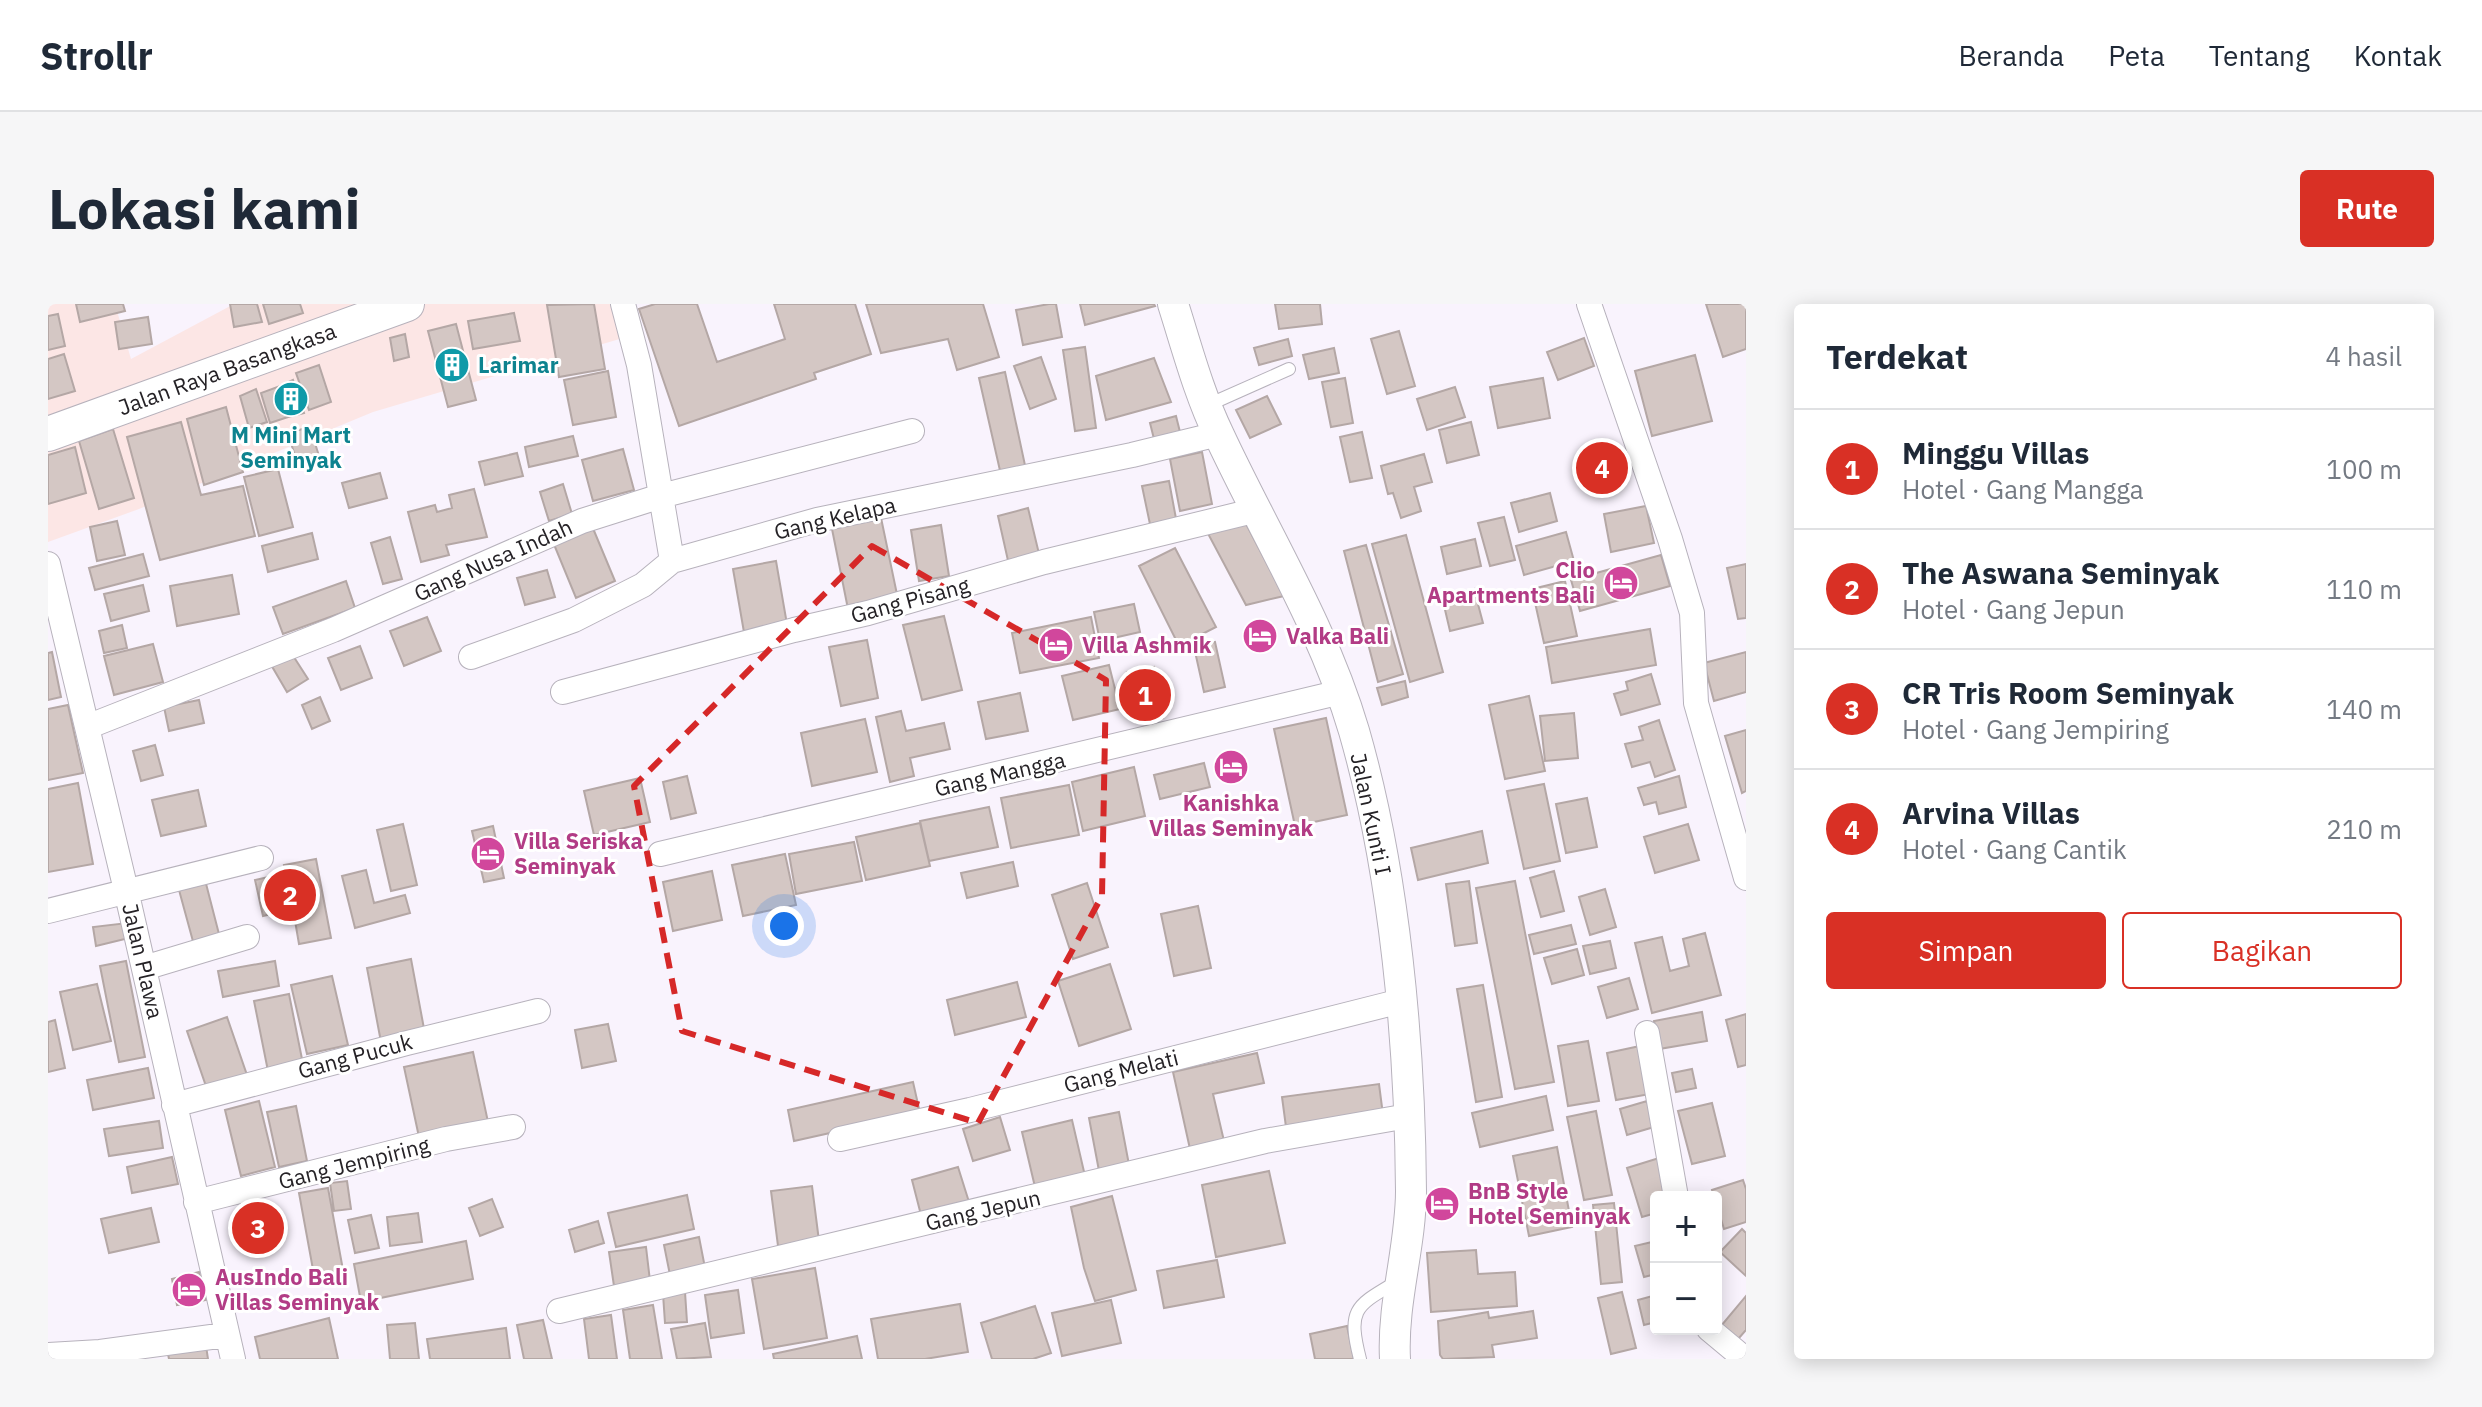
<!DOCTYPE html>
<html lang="id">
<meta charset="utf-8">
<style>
:root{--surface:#fff;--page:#f6f6f7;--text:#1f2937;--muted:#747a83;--line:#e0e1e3;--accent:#d93025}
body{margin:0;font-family:"IBM Plex Sans",sans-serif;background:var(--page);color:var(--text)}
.controls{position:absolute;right:24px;bottom:24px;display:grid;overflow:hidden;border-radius:8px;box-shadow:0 4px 20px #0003}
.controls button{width:72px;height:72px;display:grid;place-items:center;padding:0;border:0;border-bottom:2px solid var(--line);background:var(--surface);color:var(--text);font:40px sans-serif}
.you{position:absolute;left:736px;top:622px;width:28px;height:28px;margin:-20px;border:6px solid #fff;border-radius:50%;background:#1a73e8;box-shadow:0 0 0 12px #1a73e833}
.badge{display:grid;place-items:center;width:52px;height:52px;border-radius:50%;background:var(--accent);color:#fff;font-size:26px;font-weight:700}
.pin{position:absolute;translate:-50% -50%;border:4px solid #fff;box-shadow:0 2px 8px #0006}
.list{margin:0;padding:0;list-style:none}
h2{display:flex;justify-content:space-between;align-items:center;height:104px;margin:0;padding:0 32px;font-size:34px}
h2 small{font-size:26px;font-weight:400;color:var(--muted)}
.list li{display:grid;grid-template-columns:52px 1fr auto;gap:24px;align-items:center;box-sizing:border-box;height:120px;padding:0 32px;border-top:2px solid var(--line)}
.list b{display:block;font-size:30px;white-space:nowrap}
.list p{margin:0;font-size:26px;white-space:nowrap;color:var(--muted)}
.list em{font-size:26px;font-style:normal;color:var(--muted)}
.actions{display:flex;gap:16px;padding:24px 32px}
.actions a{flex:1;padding:18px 0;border:2px solid var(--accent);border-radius:8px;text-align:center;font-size:28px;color:var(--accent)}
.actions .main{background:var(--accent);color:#fff}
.map{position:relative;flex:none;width:1698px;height:1055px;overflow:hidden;border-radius:8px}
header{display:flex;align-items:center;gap:48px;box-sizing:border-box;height:112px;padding:0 40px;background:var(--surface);border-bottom:2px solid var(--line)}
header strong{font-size:38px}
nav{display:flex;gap:44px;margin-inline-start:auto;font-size:28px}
.intro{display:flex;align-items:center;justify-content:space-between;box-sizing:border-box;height:192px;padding:0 48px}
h1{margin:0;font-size:56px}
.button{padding:20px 36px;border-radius:8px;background:var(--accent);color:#fff;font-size:28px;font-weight:700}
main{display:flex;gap:48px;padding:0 48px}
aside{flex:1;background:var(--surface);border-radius:8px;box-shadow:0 4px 20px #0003}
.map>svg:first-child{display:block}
.commercial{fill:#fce6e5}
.building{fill:#d4c7c4;stroke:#b4a7a5;stroke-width:2}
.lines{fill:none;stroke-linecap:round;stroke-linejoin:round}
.service-casing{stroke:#b7b2bc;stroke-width:14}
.minor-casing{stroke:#b7b2bc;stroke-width:26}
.tertiary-casing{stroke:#b7b2bc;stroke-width:32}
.secondary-casing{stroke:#b7b2bc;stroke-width:36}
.service{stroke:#fff;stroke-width:12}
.minor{stroke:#fff;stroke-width:24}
.tertiary{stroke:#fff;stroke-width:30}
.secondary{stroke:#fff;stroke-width:34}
.marked{fill:none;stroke:#d62828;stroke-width:6;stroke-dasharray:16 10;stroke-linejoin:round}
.labels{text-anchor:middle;stroke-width:6;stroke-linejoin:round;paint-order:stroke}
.culture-label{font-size:22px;font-weight:bold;fill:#0d838f;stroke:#fff;text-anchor:start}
.street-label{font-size:22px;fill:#252226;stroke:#fff}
.hotel-label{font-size:22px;font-weight:bold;fill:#b23c85;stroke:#fff;text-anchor:start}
</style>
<header>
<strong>Strollr</strong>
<nav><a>Beranda</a><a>Peta</a><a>Tentang</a><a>Kontak</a></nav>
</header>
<div class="intro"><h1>Lokasi kami</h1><a class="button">Rute</a></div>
<main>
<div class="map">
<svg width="1698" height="1055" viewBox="0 0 1698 1055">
<rect width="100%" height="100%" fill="#f9f3fd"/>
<path class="commercial" d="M0,0H67L83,55L186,0H564L575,34L325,108L91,205L0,238Z"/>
<path class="building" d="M28,0H75L77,7L32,18Z
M182,0H209L214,18L186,23Z
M215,0H252L255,9L221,20Z
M546,0L557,65L511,73L499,1Z
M607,0H649L669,58L737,35L726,0H807L823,50L766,69L768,75L631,122L591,5Z
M818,0H935L951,53L909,66L900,35L833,49Z
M1001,0H1008L1014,33L975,41L968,6Z
M1032,0H1106L1107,2L1037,21Z
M1227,0H1272L1274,20L1231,25Z
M1658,0H1698V45L1675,53Z
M466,9L472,37L425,45L420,17Z
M10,10L17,42L0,46V12Z
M100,13L104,40L71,45L67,18Z
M408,20L428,96L400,103L380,27Z
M1351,27L1367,82L1339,90L1323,35Z
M357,30L361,53L346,57L342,34Z
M1536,34L1546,62L1510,76L1499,48Z
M1240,35L1244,52L1211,61L1206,44Z
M1037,43L1048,124L1027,127L1015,46Z
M1286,44L1291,69L1261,75L1255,51Z
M16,50L27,87L0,95V55Z
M1647,51L1664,117L1604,132L1587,67Z
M993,53L1008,95L982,105L966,62Z
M1106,54L1123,98L1058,116L1048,72Z
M271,61L283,98L261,106L248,69Z
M560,67L568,113L525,121L516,76Z
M957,68L978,166L953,171L931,74Z
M1297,74L1305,119L1283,123L1274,78Z
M1495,74L1502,114L1450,124L1442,83Z
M245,76L256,109L240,113L232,82Z
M232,82L240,113L222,119L213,89Z
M1407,83L1417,113L1379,126L1369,95Z
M208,85L219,118L201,124L192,92Z
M1219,92L1233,120L1202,134L1188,106Z
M178,103L195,168L156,181L139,115Z
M1128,112L1133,132L1107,139L1102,119Z
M133,118L153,191L195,182L207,232L112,256L79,133Z
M1423,118L1431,151L1399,159L1391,126Z
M262,123L271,152L249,159L240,129Z
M65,125L86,194L51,205L31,137Z
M1314,128L1324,174L1302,178L1292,133Z
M525,132L530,152L481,163L477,143Z
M27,143L38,189L0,200V151Z
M1570,144L1575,179L1538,183L1533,149Z
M575,145L586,186L545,197L534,156Z
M1154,148L1164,200L1132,207L1122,155Z
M469,149L475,172L437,181L431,158Z
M1376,150L1384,178L1366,183L1373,207L1353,214L1345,189L1340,190L1333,162Z
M230,165L245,223L211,232L196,173Z
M332,169L339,194L301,204L294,179Z
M1121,177L1129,220L1103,225L1094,182Z
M515,180L524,210L501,217L492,188Z
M426,185L439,233L398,241L401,251L373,258L360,208L387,201L389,208L404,204L401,191Z
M1502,189L1509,217L1471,228L1463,199Z
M1598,202L1606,239L1563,248L1556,210Z
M980,204L992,254L961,261L950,212Z
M832,209L851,300L801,310L783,220Z
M1456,213L1467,256L1442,262L1430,219Z
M1195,214L1236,292L1198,301L1157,224Z
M69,217L77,251L49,257L42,223Z
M893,221L901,272L871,277L863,226Z
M544,222L567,277L528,294L505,238Z
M1518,228L1526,257L1476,271L1468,242Z
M264,229L270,255L220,268L214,242Z
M1358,231L1395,368L1362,378L1324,240Z
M342,233L354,275L335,280L323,239Z
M1427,235L1433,262L1399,270L1393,243Z
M1318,241L1355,370L1330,378L1296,247Z
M1127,244L1168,323L1131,342L1091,262Z
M95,250L101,272L47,286L41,264Z
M1613,251L1622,282L1532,307L1523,276Z
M728,257L740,326L697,334L685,265Z
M1698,260V314L1690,315L1679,264Z
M499,266L507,293L477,301L469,274Z
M184,271L191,310L129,322L122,282Z
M298,277L307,304L235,330L225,303Z
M1517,277L1529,332L1496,339L1484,285Z
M95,281L101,307L63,317L56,290Z
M1426,285L1435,319L1402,327L1394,293Z
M1086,300L1092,328L1052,337L1046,308Z
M896,312L914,386L874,396L855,321Z
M379,313L393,347L356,362L342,327Z
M1043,313L1051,354L972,369L964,329Z
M74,321L79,344L56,349L51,327Z
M1602,325L1608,361L1504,379L1498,343Z
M819,336L830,394L793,402L781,343Z
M1167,338L1177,383L1156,388L1146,343Z
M105,340L115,378L66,391L56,352Z
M312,342L324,374L293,386L280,354Z
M242,347L260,375L239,388L222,359Z
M4,348L13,393L0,396V349Z
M1698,348V388L1666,397L1656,359Z
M1061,361L1072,405L1025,416L1014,372Z
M1106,363L1115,414L1088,418L1079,368Z
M1603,370L1612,400L1573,411L1566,390L1580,386L1578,378Z
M1357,377L1360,393L1334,401L1329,384Z
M972,389L980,427L938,435L930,398Z
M1481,392L1497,467L1457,475L1441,401Z
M272,393L282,417L264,425L254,401Z
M151,396L156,419L121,427L116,403Z
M20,401L35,469L0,476V405Z
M853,407L858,427L896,419L902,445L862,454L866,472L842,478L828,413Z
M1526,409L1530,454L1497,457L1492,412Z
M1278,414L1299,511L1247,522L1226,425Z
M817,415L829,468L764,482L753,429Z
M1611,416L1627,466L1607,473L1602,458L1584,463L1577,440L1595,436L1591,423Z
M1698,426V487L1694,489L1677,432Z
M107,441L115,471L93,477L85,447Z
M1156,459L1162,483L1112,495L1106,471Z
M1086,463L1097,512L1035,527L1024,478Z
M639,472L648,509L623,515L615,478Z
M1631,472L1638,503L1611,510L1608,498L1596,501L1590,484Z
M592,474L602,518L546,531L536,487Z
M30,479L45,560L0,568V485Z
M1496,480L1512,557L1476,565L1459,487Z
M1021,481L1031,531L963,544L953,494Z
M150,486L158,522L113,532L104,496Z
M1539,494L1549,543L1518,549L1508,500Z
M941,503L950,543L881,557L872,517Z
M872,519L882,562L818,576L808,533Z
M355,520L369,581L343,587L329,526Z
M1640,520L1651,556L1607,569L1596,533Z
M445,522L456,574L436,578L424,527Z
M1434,527L1440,559L1370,576L1363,544Z
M806,538L814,577L748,590L741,550Z
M737,550L748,601L695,612L684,561Z
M268,555L283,634L251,640L245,605L215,612L207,576L238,569L236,561Z
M965,558L970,582L919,594L913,569Z
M318,566L326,599L357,591L362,609L307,624L294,572Z
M664,567L674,616L625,627L615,578Z
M1506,567L1516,607L1493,613L1482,574Z
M155,568L172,634L146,641L128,575Z
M1421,577L1429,639L1407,642L1398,580Z
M1467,577L1506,778L1467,785L1428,584Z
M1039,579L1060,643L1025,655L1004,591Z
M1557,585L1568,623L1542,631L1531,593Z
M1150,602L1163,664L1126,672L1113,610Z
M79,619L81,634L48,642L45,623Z
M1523,621L1528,640L1486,650L1481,631Z
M1657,629L1673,691L1604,709L1587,639L1614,633L1622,667L1641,662L1635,635Z
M1562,637L1568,664L1542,670L1535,642Z
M1529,645L1536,671L1504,680L1496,654Z
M363,655L377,730L333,738L319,664Z
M78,657L97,753L71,758L52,662Z
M227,657L231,682L175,693L170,667Z
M1062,660L1083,725L1031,742L1010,677Z
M284,672L300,741L259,750L243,681Z
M1581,674L1590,705L1559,714L1550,683Z
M969,678L978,713L907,731L899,696Z
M49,680L63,737L25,746L12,688Z
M1435,681L1454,793L1428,798L1409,685Z
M241,690L255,760L220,767L206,697Z
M1654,708L1659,737L1611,745L1606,717Z
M1698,710V761L1690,763L1678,716Z
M179,713L200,774L160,788L139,727Z
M7,716L17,764L0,768V718Z
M560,720L568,757L534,764L527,726Z
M1540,737L1551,797L1520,802L1510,742Z
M1592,742L1602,790L1568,796L1559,749Z
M425,748L440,818L371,833L356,763Z
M1209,749L1216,779L1165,790L1176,837L1142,845L1125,768Z
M100,764L106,794L45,806L39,776Z
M1644,765L1648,784L1628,788L1624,769Z
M865,778L872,809L746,837L740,806Z
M1331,780L1335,811L1238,823L1234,793Z
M1498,792L1505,826L1432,843L1424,809Z
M211,797L227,863L193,872L177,806Z
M1599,797L1606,823L1579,831L1572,805Z
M1664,799L1677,852L1644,860L1630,807Z
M248,802L259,857L231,863L219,808Z
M1548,807L1564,891L1536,896L1519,813Z
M1071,808L1082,866L1052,872L1041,814Z
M952,813L962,846L925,857L915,825Z
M1024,816L1037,872L987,883L974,828Z
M111,817L115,844L61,852L56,825Z
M1509,843L1524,923L1481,932L1465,852Z
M124,853L130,880L84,889L79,863Z
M1611,854L1623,893H1608V909L1594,913L1579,864Z
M910,863L921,898L873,911L864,876Z
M1221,867L1237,939L1168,953L1154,881Z
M1695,876L1698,885V918L1676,925L1664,886Z
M299,877L303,905L286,907L282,879Z
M764,882L771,937L730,942L723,887Z
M280,884L295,966L266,971L251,889Z
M639,891L646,925L568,943L560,909Z
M1064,892L1088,986L1047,997L1036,964L1023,903Z
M444,895L455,923L432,932L421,904Z
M1566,899L1574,978L1553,980L1545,901Z
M225,901L232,939L197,947L188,909Z
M103,904L111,938L61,949L53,915Z
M370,909L374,938L342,942L339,913Z
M323,911L331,944L307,949L300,916Z
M550,917L556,939L527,948L521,926Z
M1694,925L1698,929V972L1672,948Z
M651,933L658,969L623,976L616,941Z
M418,937L425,975L313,998L306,960Z
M1608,937V970L1596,973L1587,942Z
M598,943L602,977L566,982L561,948Z
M1428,946L1430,970L1467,968L1469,1002L1383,1008L1379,949Z
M1169,956L1176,993L1116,1004L1109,967Z
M767,964L779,1034L716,1045L704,975Z
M151,968L158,996L129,1001L124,975Z
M690,986L696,1029L663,1034L657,991Z
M637,988L639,1018L617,1019L615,990Z
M1574,988L1588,1044L1563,1050L1550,994Z
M1608,991V1018L1596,1021L1590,996Z
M1698,992V1026L1684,1042L1668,1028Z
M1063,996L1073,1039L1014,1052L1004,1009Z
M912,1000L920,1048L877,1055H830L823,1015Z
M605,1001L614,1055H582L575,1006Z
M987,1002L1003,1049L985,1055H944L933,1019Z
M1485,1007L1489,1034L1444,1041L1446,1053L1395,1055L1392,1051L1390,1017L1440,1008L1441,1014Z
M563,1011L569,1055H541L536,1015Z
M281,1014L290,1055H212L207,1033Z
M495,1016L504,1055H476L469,1021Z
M367,1019L371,1055H342L339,1021Z
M657,1019L663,1053L629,1055L623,1025Z
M1299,1022L1306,1055H1267L1262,1030Z
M458,1024L462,1055H382L379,1035Z
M809,1032L814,1055H726L725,1050Z
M158,1042L160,1055H121L120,1050Z"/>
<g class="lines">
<defs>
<path id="service" d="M1160,101L1241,65
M1312,1055C1299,1004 1308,1002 1350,977"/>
<path id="minor" d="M575,0L591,61L624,257
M1541,0L1622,235L1644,309L1648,399L1698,574
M0,260L78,586L185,1055
M423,353L526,316L595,281L624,257L769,216L1084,151L1170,130
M515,388L746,326L820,309L996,258L1209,206
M39,423L285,326L534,217L613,192L864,127
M612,550L1293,388
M0,607L213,554
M96,664L199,633
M1599,729L1628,893
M126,801L359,739L490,707
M792,835L922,806L1353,697
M148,898L398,835L465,823
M511,1007L1217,837L1360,812
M1661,1025L1697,1055
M0,1051L52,1048L178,1031"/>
<path id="tertiary" d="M1125,0C1139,44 1151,90 1171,131C1217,230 1275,322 1306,427C1347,569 1362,739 1363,887C1363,943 1344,998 1347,1055"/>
<path id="secondary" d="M0,130L359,0"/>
</defs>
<use href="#service" class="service-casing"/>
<use href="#minor" class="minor-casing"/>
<use href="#tertiary" class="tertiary-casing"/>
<use href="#secondary" class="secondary-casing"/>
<use href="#service" class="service"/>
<use href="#minor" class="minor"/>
<use href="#tertiary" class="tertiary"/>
<use href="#secondary" class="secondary"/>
</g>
<path class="marked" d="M824,242L1058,376L1054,592L930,819L634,727L586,482Z"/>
<defs>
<symbol id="building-disc" viewBox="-11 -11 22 22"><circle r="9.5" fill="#0f9aa8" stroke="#fff"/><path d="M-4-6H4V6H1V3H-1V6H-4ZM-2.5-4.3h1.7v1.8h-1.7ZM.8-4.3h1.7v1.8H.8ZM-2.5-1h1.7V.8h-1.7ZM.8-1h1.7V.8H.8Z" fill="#fff"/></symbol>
<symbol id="hotel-disc" viewBox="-11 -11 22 22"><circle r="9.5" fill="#d1479c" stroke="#fff"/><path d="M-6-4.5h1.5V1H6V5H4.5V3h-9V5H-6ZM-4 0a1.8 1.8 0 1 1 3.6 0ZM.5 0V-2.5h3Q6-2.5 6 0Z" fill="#fff"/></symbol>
</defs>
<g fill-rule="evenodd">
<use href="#building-disc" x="384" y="41" width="40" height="40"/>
<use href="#building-disc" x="223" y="75" width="40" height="40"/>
<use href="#hotel-disc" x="1553" y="259" width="40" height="40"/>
<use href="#hotel-disc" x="1192" y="312" width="40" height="40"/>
<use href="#hotel-disc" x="988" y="321" width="40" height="40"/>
<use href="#hotel-disc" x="1163" y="443" width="40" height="40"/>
<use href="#hotel-disc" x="420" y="530" width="40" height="40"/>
<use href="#hotel-disc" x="1374" y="880" width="40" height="40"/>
<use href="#hotel-disc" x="121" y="966" width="40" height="40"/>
</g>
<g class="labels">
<g class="culture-label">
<text x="430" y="69">Larimar</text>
<text x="243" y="139" text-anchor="middle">M Mini Mart<tspan x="243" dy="25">Seminyak</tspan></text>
</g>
<g class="street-label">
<text transform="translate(179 65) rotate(-20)" y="8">Jalan Raya Basangkasa</text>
<text transform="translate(787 214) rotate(-13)" y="8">Gang Kelapa</text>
<text transform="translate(445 256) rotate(-24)" y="8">Gang Nusa Indah</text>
<text transform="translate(862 296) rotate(-15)" y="8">Gang Pisang</text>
<text transform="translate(952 470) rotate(-13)" y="8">Gang Mangga</text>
<text transform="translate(1323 510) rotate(78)" y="8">Jalan Kunti I</text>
<text transform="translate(95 657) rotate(77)" y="8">Jalan Plawa</text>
<text transform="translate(307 752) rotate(-15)" y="8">Gang Pucuk</text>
<text transform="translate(1073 767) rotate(-14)" y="8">Gang Melati</text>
<text transform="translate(306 859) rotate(-14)" y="8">Gang Jempiring</text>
<text transform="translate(935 906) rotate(-13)" y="8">Gang Jepun</text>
</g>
<g class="hotel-label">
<text x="1547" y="274" text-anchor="end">Clio<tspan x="1547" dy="25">Apartments Bali</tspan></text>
<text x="1238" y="340">Valka Bali</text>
<text x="1034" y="349">Villa Ashmik</text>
<text x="1183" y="507" text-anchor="middle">Kanishka<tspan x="1183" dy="25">Villas Seminyak</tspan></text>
<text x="466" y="545">Villa Seriska<tspan x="466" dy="25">Seminyak</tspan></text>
<text x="1420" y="895">BnB Style<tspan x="1420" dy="25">Hotel Seminyak</tspan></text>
<text x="167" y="981">AusIndo Bali<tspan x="167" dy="25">Villas Seminyak</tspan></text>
</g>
</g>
</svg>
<div class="controls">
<button>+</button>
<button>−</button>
</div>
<div class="you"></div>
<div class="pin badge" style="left:1097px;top:391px">1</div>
<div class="pin badge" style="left:242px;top:591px">2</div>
<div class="pin badge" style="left:210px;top:924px">3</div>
<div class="pin badge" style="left:1554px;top:164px">4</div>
</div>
<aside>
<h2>Terdekat<small>4 hasil</small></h2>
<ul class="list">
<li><span class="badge">1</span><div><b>Minggu Villas</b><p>Hotel · Gang Mangga</p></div><em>100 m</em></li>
<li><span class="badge">2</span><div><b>The Aswana Seminyak</b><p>Hotel · Gang Jepun</p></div><em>110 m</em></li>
<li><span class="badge">3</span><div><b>CR Tris Room Seminyak</b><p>Hotel · Gang Jempiring</p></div><em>140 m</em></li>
<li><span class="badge">4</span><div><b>Arvina Villas</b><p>Hotel · Gang Cantik</p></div><em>210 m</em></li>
</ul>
<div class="actions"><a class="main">Simpan</a><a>Bagikan</a></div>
</aside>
</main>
